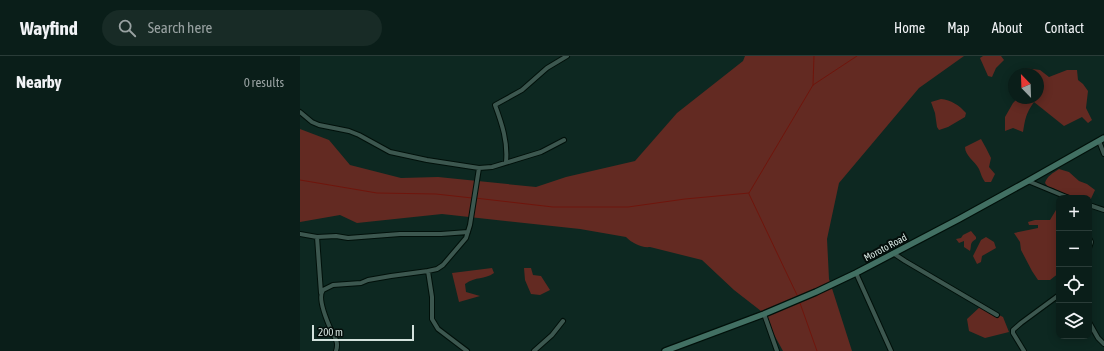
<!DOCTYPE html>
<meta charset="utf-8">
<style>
:root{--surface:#0a1e19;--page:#182b26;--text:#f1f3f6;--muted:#99a2a2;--line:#2a3c38}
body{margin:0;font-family:"Asap Condensed",sans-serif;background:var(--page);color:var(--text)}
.controls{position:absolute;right:12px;bottom:12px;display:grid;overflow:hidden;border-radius:8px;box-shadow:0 2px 10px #0003}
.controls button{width:36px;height:36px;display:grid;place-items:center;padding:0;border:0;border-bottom:1px solid var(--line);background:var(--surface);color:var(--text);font:20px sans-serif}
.compass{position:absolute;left:708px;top:12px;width:36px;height:36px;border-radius:50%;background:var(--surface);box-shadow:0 2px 10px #0003;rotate:337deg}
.scale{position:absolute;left:12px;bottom:10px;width:102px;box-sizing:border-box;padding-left:4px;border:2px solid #d3e2dd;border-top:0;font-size:11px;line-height:14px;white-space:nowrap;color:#d3e2dd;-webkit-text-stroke:3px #040e0b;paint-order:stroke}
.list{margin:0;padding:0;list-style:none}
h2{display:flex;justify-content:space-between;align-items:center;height:52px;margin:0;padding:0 16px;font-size:17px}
h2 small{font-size:13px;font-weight:400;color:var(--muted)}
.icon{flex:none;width:22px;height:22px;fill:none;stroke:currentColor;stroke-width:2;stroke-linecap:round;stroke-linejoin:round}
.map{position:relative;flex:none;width:804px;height:295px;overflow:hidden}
header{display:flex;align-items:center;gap:24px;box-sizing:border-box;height:56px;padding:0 20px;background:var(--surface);border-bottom:1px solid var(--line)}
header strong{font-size:19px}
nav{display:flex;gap:22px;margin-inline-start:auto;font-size:14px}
.search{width:280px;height:36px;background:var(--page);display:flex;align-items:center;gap:10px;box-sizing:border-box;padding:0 14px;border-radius:22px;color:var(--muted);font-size:15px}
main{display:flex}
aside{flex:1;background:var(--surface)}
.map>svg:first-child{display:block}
.green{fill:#632a22}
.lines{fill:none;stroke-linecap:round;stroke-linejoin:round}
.stream{stroke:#6f150c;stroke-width:1}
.minor-casing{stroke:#00100a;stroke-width:6}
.secondary-casing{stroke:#00100a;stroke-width:8}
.minor{stroke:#3c574f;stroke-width:4}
.secondary{stroke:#427063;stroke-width:5.5}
.labels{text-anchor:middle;stroke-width:4;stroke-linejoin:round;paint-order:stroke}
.street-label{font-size:10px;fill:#d3e2dd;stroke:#040e0b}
</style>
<header>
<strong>Wayfind</strong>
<div class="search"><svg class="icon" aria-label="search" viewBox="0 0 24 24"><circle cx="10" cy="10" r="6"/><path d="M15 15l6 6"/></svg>Search here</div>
<nav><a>Home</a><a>Map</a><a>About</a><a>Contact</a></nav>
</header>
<main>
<aside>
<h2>Nearby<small>0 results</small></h2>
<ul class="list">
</ul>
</aside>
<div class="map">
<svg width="804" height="295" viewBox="0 0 804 295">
<rect width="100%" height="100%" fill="#0d2821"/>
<path class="green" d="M445,0H664L619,32L539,127L527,183L529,223L552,295H483L461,255L434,234L402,204L350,191C341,192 332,187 326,181L280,173L142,158L57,167L40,159L0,166V73L29,84L50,109L101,122L138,121L236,131L266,121L335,105L377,57L443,5Z
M683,0H701L704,4L696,12L692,21L688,20L680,2Z
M725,12L740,14L749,21L767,14H777L778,24L783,28L788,35L786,52L792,64L788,67L782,61L764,70L734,46C726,57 725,63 723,76L713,72L705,75V61L713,47L718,42H738V18H719Z
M641,43C651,44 659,49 666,57L665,61L648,71L639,74L637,71L635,57L631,46Z
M681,83L686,92L691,102L689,111L695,118L691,126H685C682,122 681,118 679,113C675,105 665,100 665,91Z
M759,113L769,116L779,125L787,128L795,134L789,147V142H773L770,139L764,138L753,132L748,131L745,127C747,120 753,117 759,113Z
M756,154L759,155V217L750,224H738L732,215L721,194L720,186L714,177L738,172V169H729L728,166L735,164H750Z
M671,175L676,181V183C669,187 672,189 670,195L664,191V185L659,187L656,183L661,182L663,179Z
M686,181L694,186L696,192L682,200L681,206L677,208L673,200L681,184Z
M192,212L194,217C184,224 176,220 165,228L166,236L180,240L159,246L152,217Z
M224,212H231L233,219L241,220L250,234L240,239L231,238L225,224Z
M681,250L703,261L709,276L685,282L669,275L667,263Z"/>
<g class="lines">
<path class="stream" d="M513,29L514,0
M0,124L77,137L136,138L172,142
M449,137L513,29L557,0
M449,138L497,239
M175,142L253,151H328L385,143L449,137
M500,247L517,295"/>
<defs>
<path id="minor" d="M0,56L12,66L19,69L49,75L59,79L90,96L127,104L179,112L192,111L241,96L264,84
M799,85L804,98
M206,106C208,86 202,68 195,49L222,34L247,12L267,0
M728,125L769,142
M789,149L804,154
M0,178L17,181L21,237
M17,181L36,180L48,182L100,178H141L168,176
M789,182L791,186L789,192
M593,197L605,205L697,259
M556,217L591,295
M464,258L477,295
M789,266L798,282L804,288
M36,295C39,286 35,282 31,274C27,265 17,242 23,234L33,229L61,227L68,224L91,220L128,215
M167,295L138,273L132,263V241L128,215L137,213L143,209L166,182L170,169L179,112
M234,295L252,279L263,265
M724,295L713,277V274L721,267L759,239"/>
<path id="secondary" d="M365,295L464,258L516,236L556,217L659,163L728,125L804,82"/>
</defs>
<use href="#minor" class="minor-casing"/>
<use href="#secondary" class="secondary-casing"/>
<use href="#minor" class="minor"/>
<use href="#secondary" class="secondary"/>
</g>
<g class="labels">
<g class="street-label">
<text transform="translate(585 191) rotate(-28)" y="4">Moroto Road</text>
</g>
</g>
</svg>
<div class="controls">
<button>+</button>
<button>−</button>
<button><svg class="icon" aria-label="locate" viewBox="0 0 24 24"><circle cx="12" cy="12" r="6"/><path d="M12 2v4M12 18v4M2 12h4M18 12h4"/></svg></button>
<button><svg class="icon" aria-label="layers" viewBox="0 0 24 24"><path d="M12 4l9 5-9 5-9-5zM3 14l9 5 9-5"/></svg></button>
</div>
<svg class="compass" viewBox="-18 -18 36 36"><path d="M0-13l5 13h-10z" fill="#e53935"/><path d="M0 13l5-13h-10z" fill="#99a2a2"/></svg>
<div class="scale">200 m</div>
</div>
</main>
